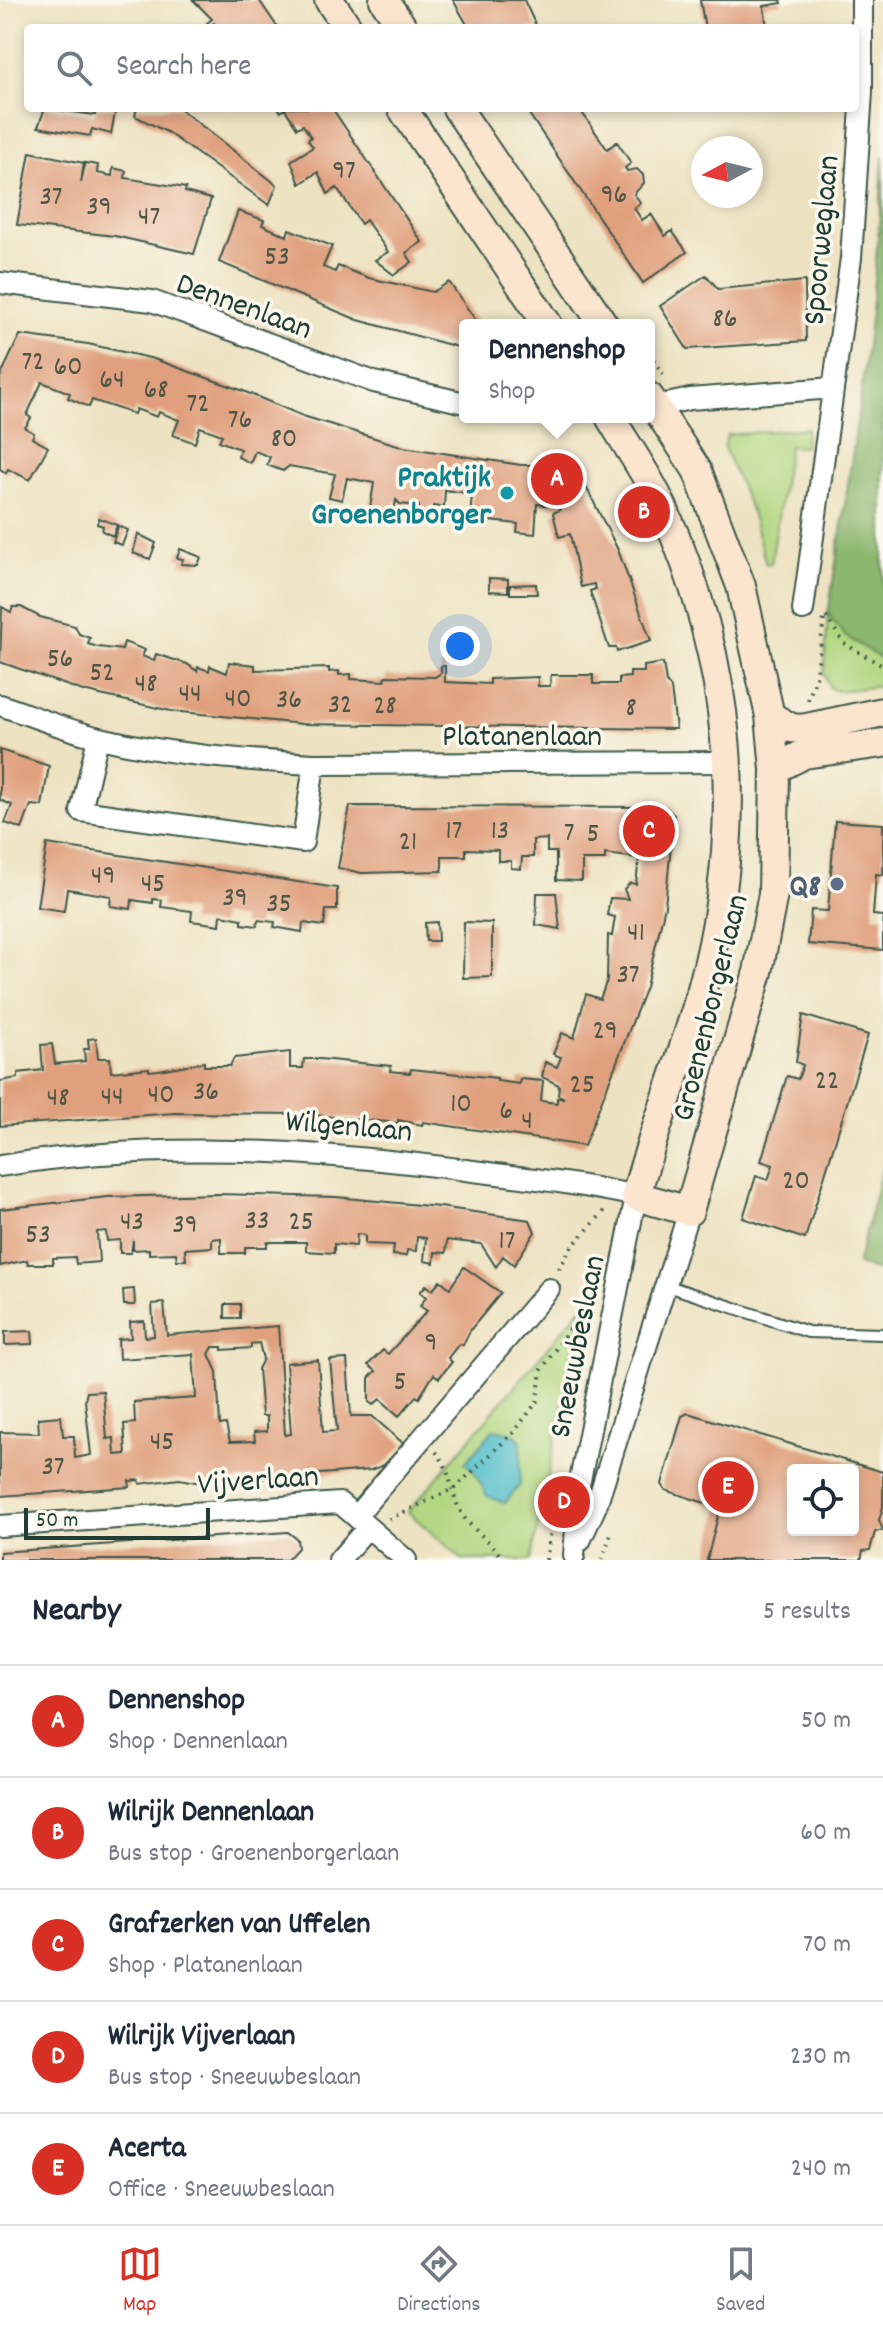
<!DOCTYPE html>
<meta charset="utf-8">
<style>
:root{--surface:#fff;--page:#f2f2f3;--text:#1f2937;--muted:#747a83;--line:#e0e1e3;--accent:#d93025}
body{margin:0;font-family:Dekko,sans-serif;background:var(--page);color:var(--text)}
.controls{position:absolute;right:24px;bottom:24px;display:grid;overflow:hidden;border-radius:8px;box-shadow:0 4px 12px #0003}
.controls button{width:72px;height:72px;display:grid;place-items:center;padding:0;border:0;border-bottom:2px solid var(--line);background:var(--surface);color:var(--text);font:40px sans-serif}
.compass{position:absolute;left:691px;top:136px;width:72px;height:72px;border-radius:50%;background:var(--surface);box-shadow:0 4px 12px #0003;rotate:263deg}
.scale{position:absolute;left:24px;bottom:20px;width:186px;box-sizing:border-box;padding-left:8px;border:4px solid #1f3d34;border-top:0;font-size:22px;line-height:28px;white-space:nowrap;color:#1f3d34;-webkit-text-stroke:6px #fbf7ec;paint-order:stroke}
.you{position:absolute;left:460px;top:646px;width:28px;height:28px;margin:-20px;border:6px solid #fff;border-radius:50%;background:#1a73e8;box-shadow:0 0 0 12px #1a73e833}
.badge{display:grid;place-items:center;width:52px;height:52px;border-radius:50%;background:var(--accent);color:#fff;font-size:26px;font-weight:700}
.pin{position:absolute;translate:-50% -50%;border:4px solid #fff;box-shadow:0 2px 8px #0006}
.popup{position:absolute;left:459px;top:319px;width:196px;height:104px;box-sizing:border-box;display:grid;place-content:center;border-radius:8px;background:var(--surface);filter:drop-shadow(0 2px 6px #0005);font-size:26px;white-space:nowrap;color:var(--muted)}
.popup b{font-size:30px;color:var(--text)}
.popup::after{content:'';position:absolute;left:50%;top:100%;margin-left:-16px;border:16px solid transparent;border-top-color:var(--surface)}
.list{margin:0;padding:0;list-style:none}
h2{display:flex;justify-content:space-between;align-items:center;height:104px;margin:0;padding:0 32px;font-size:34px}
h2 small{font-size:26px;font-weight:400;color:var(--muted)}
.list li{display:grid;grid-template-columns:52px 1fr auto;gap:24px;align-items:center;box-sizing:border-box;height:112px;padding:0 32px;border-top:2px solid var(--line)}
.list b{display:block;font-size:30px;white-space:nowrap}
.list p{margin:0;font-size:26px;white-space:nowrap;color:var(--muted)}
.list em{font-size:26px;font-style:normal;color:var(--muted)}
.icon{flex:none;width:44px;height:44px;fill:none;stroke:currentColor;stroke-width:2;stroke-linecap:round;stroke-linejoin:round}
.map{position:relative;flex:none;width:883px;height:1560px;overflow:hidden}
.search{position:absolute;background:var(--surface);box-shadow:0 4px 12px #0003;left:24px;right:24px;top:24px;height:88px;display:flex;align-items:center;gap:20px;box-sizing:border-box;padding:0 28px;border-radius:8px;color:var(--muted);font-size:30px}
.sheet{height:664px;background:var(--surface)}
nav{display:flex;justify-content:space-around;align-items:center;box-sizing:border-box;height:112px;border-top:2px solid var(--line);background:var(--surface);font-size:22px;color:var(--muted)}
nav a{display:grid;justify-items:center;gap:4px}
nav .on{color:var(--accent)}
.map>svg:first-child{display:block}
.green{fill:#b1d680;stroke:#688a5a;stroke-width:2}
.forest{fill:#8cb76e;stroke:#567a51;stroke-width:2}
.water{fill:#51beca;stroke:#387e7f;stroke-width:2}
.building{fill:#e0a07e;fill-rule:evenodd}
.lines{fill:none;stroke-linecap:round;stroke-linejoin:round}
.lane-casing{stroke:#3e5649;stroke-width:14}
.street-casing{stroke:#3e5649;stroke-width:24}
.secondary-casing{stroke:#3e5649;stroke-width:32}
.path{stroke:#3e5649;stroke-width:4;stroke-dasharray:2 6;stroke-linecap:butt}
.lane{stroke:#fff;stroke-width:10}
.street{stroke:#fff;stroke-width:20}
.secondary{stroke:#fce5cf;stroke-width:28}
.culture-dot{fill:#0f9aa8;stroke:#fbf7ec;stroke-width:3}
.service-dot{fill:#5c6f8a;stroke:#fbf7ec;stroke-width:3}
.labels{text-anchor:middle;stroke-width:7;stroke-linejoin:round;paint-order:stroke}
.number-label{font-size:28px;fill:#4f5646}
.street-label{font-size:32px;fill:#1f3d34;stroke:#fbf7ec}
.culture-label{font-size:32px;font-weight:bold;fill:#0d838f;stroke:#fbf7ec;text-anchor:end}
.service-label{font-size:32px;font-weight:bold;fill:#4e5e75;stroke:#fbf7ec;text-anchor:end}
</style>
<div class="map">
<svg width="883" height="1560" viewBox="0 0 883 1560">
<rect width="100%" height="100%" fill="#fbf7ec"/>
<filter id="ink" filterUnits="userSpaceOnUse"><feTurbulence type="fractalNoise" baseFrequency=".0125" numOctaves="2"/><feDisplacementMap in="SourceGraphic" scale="16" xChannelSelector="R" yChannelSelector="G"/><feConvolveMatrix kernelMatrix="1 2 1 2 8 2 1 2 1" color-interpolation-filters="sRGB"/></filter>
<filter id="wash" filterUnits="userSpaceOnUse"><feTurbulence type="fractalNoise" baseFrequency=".006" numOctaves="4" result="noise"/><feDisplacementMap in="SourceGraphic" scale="32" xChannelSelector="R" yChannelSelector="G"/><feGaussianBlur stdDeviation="1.8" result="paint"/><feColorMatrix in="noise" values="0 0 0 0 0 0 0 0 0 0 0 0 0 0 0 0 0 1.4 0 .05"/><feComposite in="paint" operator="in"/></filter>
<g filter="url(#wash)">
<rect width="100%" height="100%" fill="#ede2c1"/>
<path class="green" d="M807,428L804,447L789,446L771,564H766L750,508L724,448L727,435Z
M828,614L844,635L883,660V686L837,691L830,688L824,674Z
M582,1307L531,1560H463L408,1512Z"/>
<path class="forest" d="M883,157V660L844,635L828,614C852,462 876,312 883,157Z
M883,1166V1272L857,1265Z"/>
<path class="water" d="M494,1429L513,1433L521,1441L520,1485L505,1503L487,1496L474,1471L465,1463Z"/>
<g id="blocks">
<path class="building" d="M193,0H259L278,28H217L214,23L209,27L207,23L212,19Z
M453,0H524L537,28H469Z
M700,0H781L782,3L764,6L767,28H705Z
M45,108L95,115L96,108H116L111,134L92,129L90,136L38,127Z
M137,108H179L277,185L269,205L167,132L135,116Z
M278,108H332L422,242L406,253L412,262L394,275L375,260L388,252L366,220L361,224L337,188L328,194L318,172L300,184L291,161L313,147L308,140L311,137L303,125L297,128L285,109L281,112Z
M525,108H579L607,149L617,142L631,163L625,168L627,171L637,169L643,175L644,183L634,194L641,203L634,208L642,220L651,214L665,236L672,231L687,252L643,283Z
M30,152L84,163L81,183L85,163L98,165L97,173L112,176L113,168L126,171L125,178L186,188L185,192L211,199L194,254L115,236L17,225Z
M238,211L264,220L262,225L287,236L289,229L332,246L323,267L335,272L338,266L369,278L433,292L449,282L479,325H465V349L358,320L219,262Z
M706,275L718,289L805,281L806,341L687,349L660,306Z
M20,335L88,344L154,359L241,390L303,416L404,447L521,465H575L618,550L651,641L617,652L616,648H609L590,591L596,589L594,584L581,587L570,534L559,537L553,513L560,510L559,507L537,504L535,534L517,532L518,524L470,519L472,494L445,490L444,507L433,506L432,515L419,513V506L400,504L396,500L393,518L369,514L374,483L347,478L342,500L329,497L335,474L289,466L283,471L267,465L270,457L255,451L250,463L238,457L240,449L219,441L222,435L200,427L195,443L173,435L179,420L159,412L157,417L136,409L134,414L92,400L89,407L68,398L70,393L42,382L27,415L31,418L25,428L34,433L32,438L48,447L30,480L8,469L6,473L0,469V377Z
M99,518L117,525L113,536L102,531L103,526L97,524Z
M118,526L128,530L122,545L113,542Z
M138,534L156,543L150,559L133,553Z
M180,549L201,557L198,565L181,564L183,559L177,558Z
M489,578L508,579V592L489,591Z
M536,584L537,594H510V585Z
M2,607L11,612L13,607H21L40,617L75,626L79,634L90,638L88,644L98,647L122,650L124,642L145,650L142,656L154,661L156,654L187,664L197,671L198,667L209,671L210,666L227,673L229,662L255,665V670L329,668V672L339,671V675L351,674V679L385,681L386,676L435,677L441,673V666H445V682L490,684V679L538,677V686H550L551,675H593V684H619V678L630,677V672H644V666L663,663L666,682L671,688L676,729L302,724L171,711L83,691L0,662Z
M0,750L49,766L42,806L31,805L22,829L5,823L12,805L0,800Z
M350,806L666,807L674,815L665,906L646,987L584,1146L423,1122L422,1125L398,1120V1123L303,1114L174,1113L0,1126V1081L18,1078V1073L43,1070L41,1045L52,1044L55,1064L85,1061L84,1049H89L88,1039L96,1038L98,1058H110L111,1072L149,1068V1071L159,1070L204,1062V1066H230L234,1058L290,1052V1068H303L304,1059H320L391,1066L390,1071L410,1073L411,1069L497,1078V1081L519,1084L520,1079L543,1081L541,1101L557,1103V1098H564L558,1095L559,1085L542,1077L545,1062L557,1067L561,1057L553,1054L562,1033L574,1038L586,994L600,999L607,980L608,935L612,936L615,917L607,915L610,898L628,899L624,889L630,883L636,884L639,858L605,854V860H582V881L556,880V852H547V839L533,840V857H522L521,869L511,868V861H498V850L466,849V856H442V871L362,873L338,868Z
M835,821L883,824V875L876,874L873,915L883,916V950L808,944L811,910L828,911Z
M47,844L337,888V910H326L324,926L303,923L302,932L274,927L275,922L258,920L257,926L242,924V919L221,915L220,925L191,921L192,911L161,907L162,900L153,899V903L132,900L131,909L110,906L111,896L67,889L64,911L37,907Z
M537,893H556L560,929L536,925Z
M437,922L438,941H426L425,923Z
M464,922L492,923V977L463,978Z
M803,1015L868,1035L805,1239L743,1218L756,1176L768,1180L773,1165L761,1161L787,1076L798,1079L803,1065L796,1062Z
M218,1194L336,1197L440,1207L530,1220L535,1232L514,1265L503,1256L496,1267L481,1244L447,1240L446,1253L435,1252L434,1263L424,1261L426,1238L417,1237L416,1251L407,1250L406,1256L393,1255L394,1245L365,1244V1235L357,1234L356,1246L334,1244V1253L306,1251V1242H267V1247H245V1253H221V1238L212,1239V1247L185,1249L186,1260H177L176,1253L149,1254V1249L133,1250V1240L131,1253H120V1240L107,1241L106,1231L97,1232L99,1262L76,1264L75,1257L53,1258V1264H28L27,1260L0,1266V1209L108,1197Z
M464,1267L501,1293L471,1329L463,1345L459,1344L448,1358L452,1362L439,1378L434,1374L419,1398L416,1396L399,1416L380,1399L373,1405L369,1402V1378L376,1371L368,1365L383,1350L388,1354L427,1311L420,1306L426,1297L420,1292L426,1285L433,1290L440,1280L450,1288Z
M134,1289L135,1305H124L123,1290Z
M164,1303L167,1335L278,1326L285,1435L291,1434L286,1363L318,1360L323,1432L337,1431L330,1360L347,1359L351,1416H372L404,1444L384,1465L371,1470L201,1483L179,1479L140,1484L139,1480L129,1481L130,1487L0,1496V1432L39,1433L38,1418L61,1416L63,1436H74L75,1458L91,1455L85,1400L87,1392L103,1391L107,1439L114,1438L115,1455L126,1454L124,1424L135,1423L134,1402L196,1398L193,1354L119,1359L118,1339L131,1338L130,1322L144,1321L145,1337L154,1336L152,1304ZM259,1343L263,1359L258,1369L262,1416H267V1431L254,1432L255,1441L230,1442L226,1424L220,1425L217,1372L209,1354L213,1347H222V1350L251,1348V1344Z
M225,1304H240V1318H225Z
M32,1331L33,1344L5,1345V1332Z
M688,1413L883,1472V1507L879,1520L883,1530L875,1532L870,1550L863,1551L861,1560H707L720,1508L665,1490L662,1484L682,1416ZM793,1470H853V1530H793Z
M288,1532L297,1539L298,1548L287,1560H0V1552Z"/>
</g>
</g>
<g filter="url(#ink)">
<use href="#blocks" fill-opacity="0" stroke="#3e5649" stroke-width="2"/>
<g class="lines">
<defs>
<path id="lane" d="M665,1285L808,1332L883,1334"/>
<path id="street" d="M0,283L152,301L374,382L465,403
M649,408L690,399L833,388
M803,610L851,258L862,92V0
M0,705C33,716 66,730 100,738C170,755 243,760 314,764L729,762
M98,738L81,811L303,842L314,764
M0,1166C156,1140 317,1150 473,1171C528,1178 582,1184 636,1196L579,1486L574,1556
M356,1516L549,1289
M0,1526L340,1503L406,1560
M580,1541L596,1506L689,1211
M339,1560L368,1527"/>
<path id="secondary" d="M329,0L348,28
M384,0L403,28
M402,108L548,325
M457,108L604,325
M610,417C627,446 648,475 662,506C733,660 747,825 702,989C683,1059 654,1126 636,1196L689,1211L758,972L773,894L775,769L770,716L741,586L697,470L649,397
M770,716L791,728L802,729L883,712
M775,769L804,754L883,743"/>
</defs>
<use href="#lane" class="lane-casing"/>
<use href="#street" class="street-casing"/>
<use href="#secondary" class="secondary-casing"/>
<path class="path" d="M649,353L663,374
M826,617L845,644L883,666
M808,700L816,677L824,619
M559,1269L570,1249L605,1210
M436,1452C453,1471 450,1497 464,1517C475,1533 494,1542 502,1560
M389,1519L455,1488L513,1433L537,1402L541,1371L574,1321L592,1305
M546,1560L551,1531
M602,1560L612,1531"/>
<use href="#lane" class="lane"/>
<use href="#street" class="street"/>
<use href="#secondary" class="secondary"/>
</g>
</g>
<circle class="culture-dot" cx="507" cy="493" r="8"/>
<circle class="service-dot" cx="837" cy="884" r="8"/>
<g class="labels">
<g class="number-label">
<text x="344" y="178">97</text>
<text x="614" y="202">96</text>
<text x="51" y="204">37</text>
<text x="99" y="214">39</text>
<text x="149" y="224">47</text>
<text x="277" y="264">53</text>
<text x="725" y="326">86</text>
<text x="33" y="369">72</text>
<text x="68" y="374">60</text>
<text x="112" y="387">64</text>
<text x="156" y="397">68</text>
<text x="198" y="411">72</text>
<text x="240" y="427">76</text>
<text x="284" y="446">80</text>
<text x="60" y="666">56</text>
<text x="102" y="680">52</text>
<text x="146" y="691">48</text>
<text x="190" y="701">44</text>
<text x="238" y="706">40</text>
<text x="289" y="707">36</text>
<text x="340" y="712">32</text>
<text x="385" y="713">28</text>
<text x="631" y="715">8</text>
<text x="454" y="838">17</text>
<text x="500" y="838">13</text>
<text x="569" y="840">7</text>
<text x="593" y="841">5</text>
<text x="408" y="849">21</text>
<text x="103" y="883">49</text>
<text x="153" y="891">45</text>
<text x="235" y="905">39</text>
<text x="279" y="911">35</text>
<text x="636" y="940">41</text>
<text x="628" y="982">37</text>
<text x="605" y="1038">29</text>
<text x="827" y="1088">22</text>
<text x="582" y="1092">25</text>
<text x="206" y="1099">36</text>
<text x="161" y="1102">40</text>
<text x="112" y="1104">44</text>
<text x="58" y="1105">48</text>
<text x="461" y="1111">10</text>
<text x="506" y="1118">6</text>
<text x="527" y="1128">4</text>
<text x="796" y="1188">20</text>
<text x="257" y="1228">33</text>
<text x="132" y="1229">43</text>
<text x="301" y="1229">25</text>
<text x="185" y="1232">39</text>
<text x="38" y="1242">53</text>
<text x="507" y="1248">17</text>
<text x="431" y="1350">9</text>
<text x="400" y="1389">5</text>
<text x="162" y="1449">45</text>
<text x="53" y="1474">37</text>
</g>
<g class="street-label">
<text transform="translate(819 240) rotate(-85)" y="11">Spoorweglaan</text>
<text transform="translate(245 304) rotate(20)" y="11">Dennenlaan</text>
<text x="522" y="745">Platanenlaan</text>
<text transform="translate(708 1007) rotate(-76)" y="11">Groenenborgerlaan</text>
<text transform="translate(349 1124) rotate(5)" y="11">Wilgenlaan</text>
<text transform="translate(575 1346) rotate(-79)" y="11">Sneeuwbeslaan</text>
<text transform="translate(258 1478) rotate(-4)" y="11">Vijverlaan</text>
</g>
<g class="culture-label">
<text x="491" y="486">Praktijk<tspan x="491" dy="37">Groenenborger</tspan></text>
</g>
<g class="service-label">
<text x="821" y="895">Q8</text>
</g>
</g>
</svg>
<div class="controls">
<button><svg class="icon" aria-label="locate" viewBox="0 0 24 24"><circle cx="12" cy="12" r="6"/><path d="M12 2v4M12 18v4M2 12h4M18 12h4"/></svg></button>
</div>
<svg class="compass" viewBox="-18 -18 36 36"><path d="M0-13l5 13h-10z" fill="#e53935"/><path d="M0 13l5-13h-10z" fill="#747a83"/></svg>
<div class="scale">50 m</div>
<div class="you"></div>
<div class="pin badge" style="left:557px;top:479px">A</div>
<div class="popup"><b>Dennenshop</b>Shop</div>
<div class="pin badge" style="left:644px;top:512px">B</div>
<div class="pin badge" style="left:649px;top:831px">C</div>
<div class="pin badge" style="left:564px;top:1502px">D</div>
<div class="pin badge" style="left:728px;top:1487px">E</div>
<div class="search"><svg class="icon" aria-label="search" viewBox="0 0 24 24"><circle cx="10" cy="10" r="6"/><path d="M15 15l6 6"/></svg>Search here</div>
</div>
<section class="sheet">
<h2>Nearby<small>5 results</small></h2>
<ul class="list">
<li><span class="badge">A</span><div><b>Dennenshop</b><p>Shop · Dennenlaan</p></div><em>50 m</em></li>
<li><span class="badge">B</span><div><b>Wilrijk Dennenlaan</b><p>Bus stop · Groenenborgerlaan</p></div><em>60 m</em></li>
<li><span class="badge">C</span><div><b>Grafzerken van Uffelen</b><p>Shop · Platanenlaan</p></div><em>70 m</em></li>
<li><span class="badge">D</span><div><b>Wilrijk Vijverlaan</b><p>Bus stop · Sneeuwbeslaan</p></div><em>230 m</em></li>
<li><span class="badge">E</span><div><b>Acerta</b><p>Office · Sneeuwbeslaan</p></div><em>240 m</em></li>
</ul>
</section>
<nav>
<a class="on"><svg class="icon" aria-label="map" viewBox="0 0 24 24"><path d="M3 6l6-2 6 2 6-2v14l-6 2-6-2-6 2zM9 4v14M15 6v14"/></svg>Map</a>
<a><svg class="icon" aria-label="directions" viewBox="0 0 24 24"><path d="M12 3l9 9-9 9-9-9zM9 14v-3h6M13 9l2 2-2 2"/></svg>Directions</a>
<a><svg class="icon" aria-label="saved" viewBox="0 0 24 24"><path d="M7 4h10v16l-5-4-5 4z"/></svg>Saved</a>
</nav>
